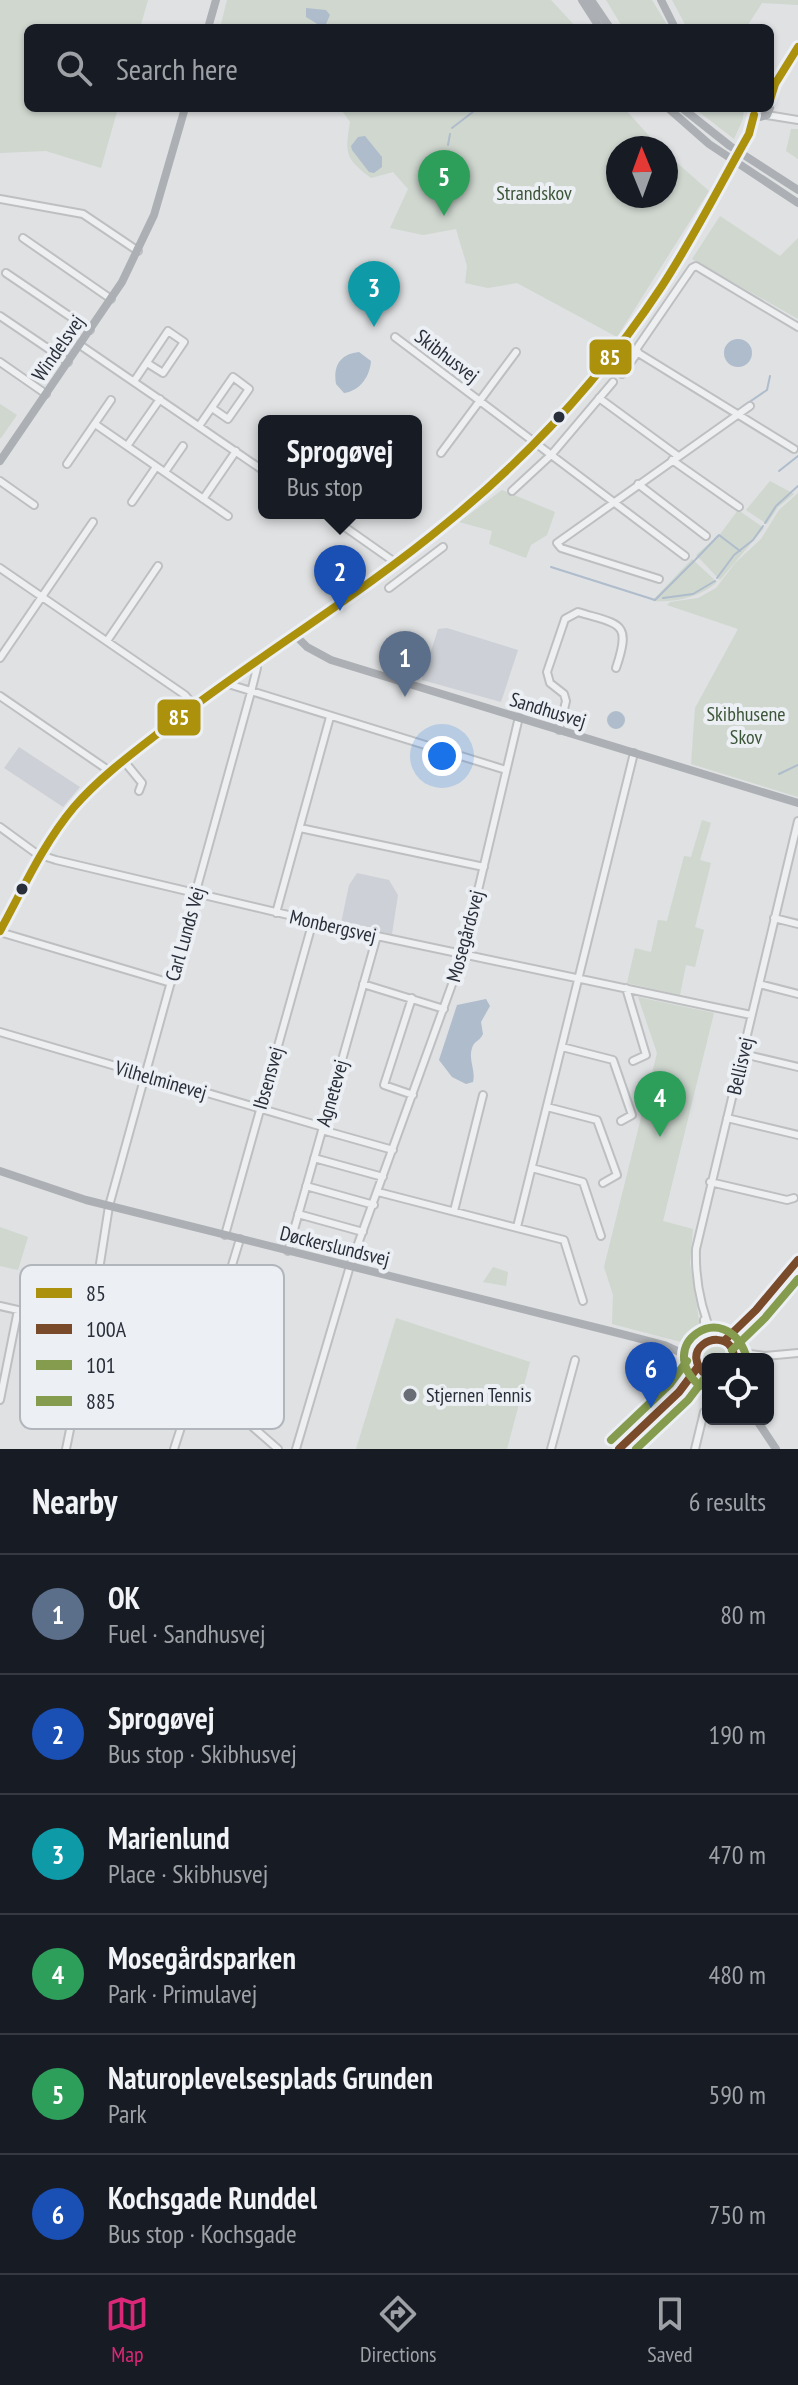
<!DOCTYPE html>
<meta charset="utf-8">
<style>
:root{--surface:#171b24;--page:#20242c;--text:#f1f3f6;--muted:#9ea1a6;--line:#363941;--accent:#db2777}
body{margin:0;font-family:"PT Sans Narrow",sans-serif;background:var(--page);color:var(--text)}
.controls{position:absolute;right:24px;bottom:24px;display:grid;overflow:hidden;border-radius:12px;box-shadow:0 2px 6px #0004}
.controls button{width:72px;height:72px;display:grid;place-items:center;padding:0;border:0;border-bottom:2px solid var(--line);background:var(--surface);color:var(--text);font:40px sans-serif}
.compass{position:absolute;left:606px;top:136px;width:72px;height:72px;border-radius:50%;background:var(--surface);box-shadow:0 2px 6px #0004;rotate:359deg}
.you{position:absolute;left:442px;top:756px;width:28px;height:28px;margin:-20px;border:6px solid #fff;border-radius:50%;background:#1a73e8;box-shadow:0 0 0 12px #1a73e833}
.badge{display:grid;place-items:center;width:52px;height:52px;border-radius:50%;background:var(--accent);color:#fff;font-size:26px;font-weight:700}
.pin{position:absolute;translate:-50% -66px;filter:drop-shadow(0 2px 4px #0008)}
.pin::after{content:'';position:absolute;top:42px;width:28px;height:24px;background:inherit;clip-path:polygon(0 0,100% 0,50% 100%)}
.popup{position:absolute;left:258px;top:415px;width:164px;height:104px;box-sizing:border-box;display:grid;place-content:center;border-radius:12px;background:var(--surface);filter:drop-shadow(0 2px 6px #0005);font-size:26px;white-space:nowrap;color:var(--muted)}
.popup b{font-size:30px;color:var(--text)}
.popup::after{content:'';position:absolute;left:50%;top:100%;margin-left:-16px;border:16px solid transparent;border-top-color:var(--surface)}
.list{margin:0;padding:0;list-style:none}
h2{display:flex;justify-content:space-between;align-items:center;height:104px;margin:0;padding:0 32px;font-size:34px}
h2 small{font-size:26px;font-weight:400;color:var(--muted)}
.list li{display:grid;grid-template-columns:52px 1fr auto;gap:24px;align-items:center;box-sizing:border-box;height:120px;padding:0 32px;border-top:2px solid var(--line)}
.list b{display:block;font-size:30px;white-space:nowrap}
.list p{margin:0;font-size:26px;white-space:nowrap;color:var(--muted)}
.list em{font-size:26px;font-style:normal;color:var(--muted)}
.icon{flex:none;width:44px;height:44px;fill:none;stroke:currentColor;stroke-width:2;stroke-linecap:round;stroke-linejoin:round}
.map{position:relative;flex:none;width:798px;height:1449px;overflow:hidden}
.search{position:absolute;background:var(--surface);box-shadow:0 2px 6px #0004;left:24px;right:24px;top:24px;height:88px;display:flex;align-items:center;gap:20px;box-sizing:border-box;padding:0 28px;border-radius:12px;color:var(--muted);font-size:30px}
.sheet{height:824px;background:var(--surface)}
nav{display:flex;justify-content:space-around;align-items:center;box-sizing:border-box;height:112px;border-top:2px solid var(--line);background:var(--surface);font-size:22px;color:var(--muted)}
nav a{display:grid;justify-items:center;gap:4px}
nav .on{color:var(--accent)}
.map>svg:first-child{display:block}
.built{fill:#cdd0d6}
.green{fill:#cfd7cf}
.water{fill:#afbccc}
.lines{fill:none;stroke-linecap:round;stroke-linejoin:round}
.stream{stroke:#afbccc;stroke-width:2}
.street-casing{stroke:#bdbfc1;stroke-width:10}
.street{stroke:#eeeff0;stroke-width:6}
.secondary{stroke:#acafb3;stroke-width:8}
.secondary-bridge{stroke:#acafb3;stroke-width:8}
.bus-1-casing{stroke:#eceff3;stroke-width:14}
.bus-2-casing{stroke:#eceff3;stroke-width:14}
.bus-3-casing{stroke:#eceff3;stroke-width:14}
.bus-4-casing{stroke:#eceff3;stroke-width:14}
.bus-1{stroke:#ab910c;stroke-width:8}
.bus-2{stroke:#7a4b2a;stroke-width:8}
.bus-3{stroke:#859c4e;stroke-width:8}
.bus-4{stroke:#859c4e;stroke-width:8}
.bus-dot{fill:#282e3a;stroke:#eceff3;stroke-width:3}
.poi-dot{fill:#686d75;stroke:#eceff3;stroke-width:3}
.labels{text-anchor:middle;stroke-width:8;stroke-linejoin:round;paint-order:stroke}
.park-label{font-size:20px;fill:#3b5537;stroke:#eceff3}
.street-label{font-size:20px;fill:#282e3a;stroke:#eceff3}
.poi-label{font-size:20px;fill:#282e3a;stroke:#eceff3;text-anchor:start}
.key{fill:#eceff3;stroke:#b1b5bc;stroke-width:2}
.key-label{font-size:22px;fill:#282e3a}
.line-badge{stroke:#eceff3;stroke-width:3}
.badge-label{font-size:22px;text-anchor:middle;font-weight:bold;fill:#fff}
</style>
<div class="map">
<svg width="798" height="1449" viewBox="0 0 798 1449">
<rect width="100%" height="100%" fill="#dfe1e3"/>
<path class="built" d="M447,628L518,650L501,702L422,680L425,663H427L438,629Z
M19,747L80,787L63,807L4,768Z
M357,873L389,880L398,895L392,934L341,923L349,885Z
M167,1266L185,1270L176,1311L210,1318L196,1363L192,1364L160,1337L103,1322L98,1315L102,1297L154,1308Z"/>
<path class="green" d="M0,0H148L140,28H28V108H118L101,168L46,151L0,153Z
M227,0H551L577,28H220Z
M606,0H652L669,28H623Z
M672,0H798V5L762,3L746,28H687Z
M340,108H624L660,148H618V196H666V153L709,191L617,337L517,283L488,288L465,283L467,266L456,229L423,235L390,228L408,189L393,172L371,178C345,158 345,154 350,122Z
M694,108L744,110L743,119L734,139Z
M791,129H798V159L786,151Z
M720,216L780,256L798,238V319L692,259Z
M0,404L17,415L1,438H0Z
M770,481L794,494L778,507L767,524L746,510Z
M502,490L555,512L547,535L531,545L526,558L489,544L492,531L459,522Z
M798,493V797L691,764L695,708L738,629L667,605L670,602L698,598L716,588L735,563L761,539L779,510Z
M738,510L764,528L720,580L696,555L721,533Z
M692,559L717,582C701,597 674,603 652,601Z
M702,820L711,823L700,860L711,863L695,927L704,930L695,967L686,965L680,995L627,983L635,948L651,952L658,920L667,921L684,856L691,857Z
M638,997L714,1013L663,1221L693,1229L690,1263L701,1333L689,1344L612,1324L613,1295L604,1267L657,1053Z
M0,1227L28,1237L18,1270L0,1266Z
M493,1267L508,1272L506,1286L483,1282Z
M396,1318L530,1362L507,1449H356Z
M709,1343C722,1343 728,1346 731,1359H708V1372L700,1360L702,1350Z"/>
<path class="water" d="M306,8L326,10L330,15L326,24L319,25L306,17Z
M365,136L382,157V167L374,173L369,172L352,150L351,146L358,137Z
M724 353a14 14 0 1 1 28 0a14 14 0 1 1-28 0Z
M359,352L371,361C370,376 360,391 344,393L336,384C333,366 340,354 359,352Z
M607 720a9 9 0 1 1 18 0a9 9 0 1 1-18 0Z
M486,999L490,1006L481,1022L483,1034C480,1041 474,1041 472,1048C468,1060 476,1070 473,1082L466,1084L452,1077L439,1060L457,1005Z"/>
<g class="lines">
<path class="stream" d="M452,128L478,108
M448,145L450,134
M742,407L767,390L770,376
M779,471L798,456
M765,523L776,506L798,486
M696,559L719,535L740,551
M551,567L655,600L695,560
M717,578L734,555L753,540L763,526
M663,598L693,594L715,581
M779,774L798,765"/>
<defs>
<path id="street" d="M770,90L798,47
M770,100L774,88
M767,115L798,120
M0,199L83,214L138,251
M23,238L111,299
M6,273L90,330
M0,316L68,362
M395,337L685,556
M80,345L264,471
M0,362L46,394
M622,374L638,352
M134,381L137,377L168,331L184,342L163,373L147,363
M599,398L678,456
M95,424L228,516
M199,426L233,377L249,389L228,419L212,408
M127,446L160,399
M794,449L635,351L692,268L696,266L798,327
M441,453L516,352
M672,460L739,507
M67,464L111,400
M165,472L183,446
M0,481L34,505
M638,484L706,536
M512,491L552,454L613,382
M203,499L236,451
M132,502L156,467
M325,513L396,563
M367,513H368
M339,523L345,513
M0,568L185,695L193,704
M659,579L561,548L557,543L750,406
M389,588L443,547
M107,641L158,566
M0,658L93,522
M225,683L506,770
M0,696L111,772
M559,730L566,701L564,694L550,683L547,672L565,619L578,612C620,625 632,621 616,668
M124,761L142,783L139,791
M0,827L37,854L56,860L377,936L751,1015
M300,828L484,867
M276,913L330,717
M774,918L798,924
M0,932L171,983
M363,984L444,1009
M759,984L798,994
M626,988L646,1055L633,1061
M412,998L384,1085L413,1095
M0,1032L323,1127
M562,1047L613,1060L632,1115L621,1121
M743,1054L798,1067
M547,1107L597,1120L617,1175L603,1183
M727,1118L798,1135
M322,1130L393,1150
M314,1158L383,1177
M532,1168L583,1182L601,1236
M710,1182L787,1200L794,1198
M306,1186L374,1205
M378,1192L564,1240L583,1301
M454,1211L483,1095
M298,1214L363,1232
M517,1227L634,753
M225,1235L313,921
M288,1251L377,936
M196,1270L228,1278
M0,1306L154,1341L278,1449
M704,1320L705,1341
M91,1321L109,1206L251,692L257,668L256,662
M714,1339C701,1310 695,1280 696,1249L798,821
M734,1352L765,1356L798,1353
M199,1373L240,1239
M0,1400L18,1310
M66,1449L90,1332
M174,1449L195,1384
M296,1449L350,1266L463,954L519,717
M551,1449L575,1360
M695,1449L704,1412"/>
</defs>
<use href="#street" class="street-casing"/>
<use href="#street" class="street"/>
<path class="secondary" d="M582,0L600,28
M591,0L610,28
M661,0L675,28
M208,28L216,0
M668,108L709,144L798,203
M682,108L730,146L798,190
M752,108L754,115L760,117L767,115L770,108
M749,134L754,115
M0,461L122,282L154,215L185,108
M294,634L307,647L331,660L798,803
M0,931C21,894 47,836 74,806C96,782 123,763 147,742C241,665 346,604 441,528C558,435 652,313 722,182
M0,1171L86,1200L610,1331L664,1345L695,1359
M724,1341L756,1310L798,1260
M731,1347L753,1318
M707,1377C669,1353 729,1316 735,1359
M681,1388L697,1368
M756,1419L776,1449
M619,1449L679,1392L704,1375"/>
<path class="secondary-bridge" d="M722,182L749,134"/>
<defs>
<path id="bus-1" d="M770,100L775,84L798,47
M0,931C23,889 43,844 74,807C100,777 134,752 165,728C257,656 358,597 448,522C530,455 604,374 662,286C694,237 720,185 749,134L754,115"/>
<path id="bus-2" d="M724,1341L756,1310L798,1260
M708,1377C676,1350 718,1328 731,1347C733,1350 734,1355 735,1359
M619,1449L679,1392L697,1368"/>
<path id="bus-3" d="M732,1350L765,1318L798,1279
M636,1449L688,1400L707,1375"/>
<path id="bus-4" d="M700,1386C652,1345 725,1296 746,1355
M611,1440L670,1384L687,1361"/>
</defs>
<use href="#bus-1" class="bus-1-casing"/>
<use href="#bus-2" class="bus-2-casing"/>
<use href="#bus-3" class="bus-3-casing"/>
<use href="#bus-4" class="bus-4-casing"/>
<use href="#bus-1" class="bus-1"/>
<use href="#bus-2" class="bus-2"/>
<use href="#bus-3" class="bus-3"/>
<use href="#bus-4" class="bus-4"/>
</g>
<g class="bus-dot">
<circle cx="559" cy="417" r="7"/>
<circle cx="22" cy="889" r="7"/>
</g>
<circle class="poi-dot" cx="410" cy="1395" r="8"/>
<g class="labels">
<g class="park-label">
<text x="534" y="200">Strandskov</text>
<text x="746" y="721">Skibhusene<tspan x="746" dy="23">Skov</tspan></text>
</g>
<g class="street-label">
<text transform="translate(58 348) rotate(-55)" y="7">Windelsvej</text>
<text transform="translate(447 356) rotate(37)" y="7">Skibhusvej</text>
<text transform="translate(548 710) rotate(17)" y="7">Sandhusvej</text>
<text transform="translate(333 926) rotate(13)" y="7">Monbergsvej</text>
<text transform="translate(185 934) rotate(-74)" y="7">Carl Lunds Vej</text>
<text transform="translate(465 936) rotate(-75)" y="7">Mosegårdsvej</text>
<text transform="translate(740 1066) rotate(-77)" y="7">Bellisvej</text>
<text transform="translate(268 1078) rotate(-74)" y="7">Ibsensvej</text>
<text transform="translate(161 1080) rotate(16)" y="7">Vilhelminevej</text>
<text transform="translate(332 1093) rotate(-74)" y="7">Agnetevej</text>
<text transform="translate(335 1246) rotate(14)" y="7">Døckerslundsvej</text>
</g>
<g class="poi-label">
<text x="426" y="1402">Stjernen Tennis</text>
</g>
</g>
<rect x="20" y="1265" width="264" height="164" rx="12" class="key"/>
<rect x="36" y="1288" width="36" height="10" fill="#ab910c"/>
<rect x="36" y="1324" width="36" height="10" fill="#7a4b2a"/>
<rect x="36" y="1360" width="36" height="10" fill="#859c4e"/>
<rect x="36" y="1396" width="36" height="10" fill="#859c4e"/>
<g class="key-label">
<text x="86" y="1301">85</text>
<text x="86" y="1337">100A</text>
<text x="86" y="1373">101</text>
<text x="86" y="1409">885</text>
</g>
<g class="line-badge">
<rect x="588" y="338" width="45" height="38" rx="8" fill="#ab910c"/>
<rect x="156" y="698" width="46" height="39" rx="8" fill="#ab910c"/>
</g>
<g class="badge-label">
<text x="610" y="365">85</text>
<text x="179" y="725">85</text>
</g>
</svg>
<div class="controls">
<button><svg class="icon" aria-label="locate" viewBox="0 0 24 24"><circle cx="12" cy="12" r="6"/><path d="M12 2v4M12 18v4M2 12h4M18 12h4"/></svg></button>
</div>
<svg class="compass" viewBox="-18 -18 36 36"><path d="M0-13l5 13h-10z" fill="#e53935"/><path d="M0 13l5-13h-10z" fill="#9ea1a6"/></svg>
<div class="you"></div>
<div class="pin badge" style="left:405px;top:697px;background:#5c6f8a">1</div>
<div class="pin badge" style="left:340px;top:611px;background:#1a4fb4">2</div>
<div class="popup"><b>Sprogøvej</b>Bus stop</div>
<div class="pin badge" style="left:374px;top:327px;background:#0f9aa8">3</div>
<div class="pin badge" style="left:660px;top:1137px;background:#2e9e5b">4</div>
<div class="pin badge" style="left:444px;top:216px;background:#2e9e5b">5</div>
<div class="pin badge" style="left:651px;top:1408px;background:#1a4fb4">6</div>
<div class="search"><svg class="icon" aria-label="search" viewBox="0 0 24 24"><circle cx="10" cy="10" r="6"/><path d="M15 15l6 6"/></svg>Search here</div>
</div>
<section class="sheet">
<h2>Nearby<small>6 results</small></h2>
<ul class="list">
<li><span class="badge" style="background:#5c6f8a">1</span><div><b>OK</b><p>Fuel · Sandhusvej</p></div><em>80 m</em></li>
<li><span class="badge" style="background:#1a4fb4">2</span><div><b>Sprogøvej</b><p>Bus stop · Skibhusvej</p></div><em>190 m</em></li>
<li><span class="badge" style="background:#0f9aa8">3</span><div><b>Marienlund</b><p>Place · Skibhusvej</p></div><em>470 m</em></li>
<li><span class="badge" style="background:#2e9e5b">4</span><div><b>Mosegårdsparken</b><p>Park · Primulavej</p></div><em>480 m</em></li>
<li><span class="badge" style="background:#2e9e5b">5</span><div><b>Naturoplevelsesplads Grunden</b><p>Park</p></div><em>590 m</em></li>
<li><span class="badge" style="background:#1a4fb4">6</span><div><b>Kochsgade Runddel</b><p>Bus stop · Kochsgade</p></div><em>750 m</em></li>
</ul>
</section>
<nav>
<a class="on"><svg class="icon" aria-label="map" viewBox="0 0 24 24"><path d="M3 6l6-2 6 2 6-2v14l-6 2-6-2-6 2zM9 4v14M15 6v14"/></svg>Map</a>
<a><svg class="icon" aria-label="directions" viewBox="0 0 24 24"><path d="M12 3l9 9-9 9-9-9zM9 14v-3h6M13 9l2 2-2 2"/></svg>Directions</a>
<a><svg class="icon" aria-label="saved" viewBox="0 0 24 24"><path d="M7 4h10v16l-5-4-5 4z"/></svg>Saved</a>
</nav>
